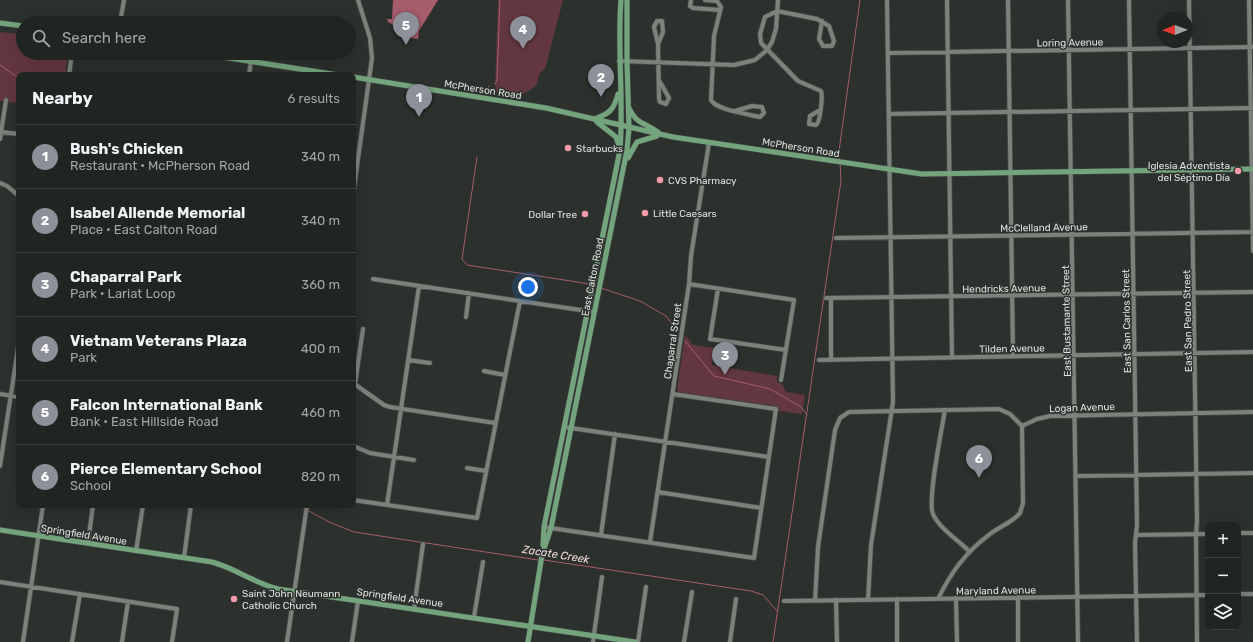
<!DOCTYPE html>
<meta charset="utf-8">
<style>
:root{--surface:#212522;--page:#292d2a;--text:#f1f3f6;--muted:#a2a5a5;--line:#3e4240;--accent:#8c9099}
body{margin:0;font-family:Rubik,sans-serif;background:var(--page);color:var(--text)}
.controls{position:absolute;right:12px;bottom:12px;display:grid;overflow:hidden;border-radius:8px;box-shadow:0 4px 16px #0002}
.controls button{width:36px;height:36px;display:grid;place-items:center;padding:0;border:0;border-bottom:1px solid var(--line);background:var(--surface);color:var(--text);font:20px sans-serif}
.compass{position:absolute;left:1157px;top:12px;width:36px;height:36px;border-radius:50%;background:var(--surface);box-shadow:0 4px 16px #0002;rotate:269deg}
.you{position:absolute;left:528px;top:287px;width:14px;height:14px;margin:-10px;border:3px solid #fff;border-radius:50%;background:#1a73e8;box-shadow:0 0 0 6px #1a73e833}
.badge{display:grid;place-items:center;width:26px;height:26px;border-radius:50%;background:var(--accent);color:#fff;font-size:13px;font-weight:700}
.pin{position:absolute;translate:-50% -33px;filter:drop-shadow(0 1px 2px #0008)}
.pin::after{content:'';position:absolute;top:21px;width:14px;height:12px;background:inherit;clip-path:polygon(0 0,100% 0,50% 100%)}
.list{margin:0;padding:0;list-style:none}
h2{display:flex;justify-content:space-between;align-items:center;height:52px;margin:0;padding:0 16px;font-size:17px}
h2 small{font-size:13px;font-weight:400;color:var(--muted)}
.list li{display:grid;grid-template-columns:26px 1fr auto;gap:12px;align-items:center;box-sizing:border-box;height:64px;padding:0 16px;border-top:1px solid var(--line)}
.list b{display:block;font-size:15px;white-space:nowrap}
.list p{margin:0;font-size:13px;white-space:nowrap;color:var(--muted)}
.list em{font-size:13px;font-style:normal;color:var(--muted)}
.icon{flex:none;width:22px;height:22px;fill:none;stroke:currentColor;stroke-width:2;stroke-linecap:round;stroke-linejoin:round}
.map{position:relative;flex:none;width:1253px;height:642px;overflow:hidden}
.search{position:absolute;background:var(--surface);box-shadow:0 4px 16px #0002;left:16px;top:16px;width:340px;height:44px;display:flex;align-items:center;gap:10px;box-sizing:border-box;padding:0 14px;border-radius:22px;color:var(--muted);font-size:15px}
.panel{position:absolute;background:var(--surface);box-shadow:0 4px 16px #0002;left:16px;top:72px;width:340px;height:436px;border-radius:8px}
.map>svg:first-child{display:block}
.green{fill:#633740}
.water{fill:#a75c6c}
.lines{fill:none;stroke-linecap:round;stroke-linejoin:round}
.stream{stroke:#a75c6c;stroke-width:1}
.minor-casing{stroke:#494d4a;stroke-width:5.5}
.major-casing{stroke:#494d4a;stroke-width:6}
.minor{stroke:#7c817c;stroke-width:4}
.major{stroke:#73a47d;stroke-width:5}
.poi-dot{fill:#f39aab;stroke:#2c312d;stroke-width:1.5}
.labels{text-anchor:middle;stroke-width:3;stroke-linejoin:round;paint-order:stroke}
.street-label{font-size:10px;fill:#dee2df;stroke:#2c312d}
.poi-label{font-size:10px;fill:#dee2df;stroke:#2c312d;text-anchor:start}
.water-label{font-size:11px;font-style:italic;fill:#f1dadd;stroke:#2c312d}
</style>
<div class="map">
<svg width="1253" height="642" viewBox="0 0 1253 642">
<rect width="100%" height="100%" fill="#2c312d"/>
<path class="green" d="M498,0H563L545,69L540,73L536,86L520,96L496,93L495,90Z
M0,32L23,34V53H68L65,75H19V103L0,101Z
M685,335L693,345L714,348L712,365L777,376V382L782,384L786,392L805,395L802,414L779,411L776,406L678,392L677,389Z"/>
<path class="water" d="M393,0H438L419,31L418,39L404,37L397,27L388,22L387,19H392Z"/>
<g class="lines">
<path class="stream" d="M0,65L19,78
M495,84L497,80L500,0
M486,90L489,86
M477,157L462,259L467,265L590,284
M839,160V151L860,0
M601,288L640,301L666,316L678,332
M685,341L714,376L770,389L801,407L807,415
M299,505L304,508
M309,511L329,522L354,532L538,560
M544,560L751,591L763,595L778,612
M773,642L841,181L840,163"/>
<defs>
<path id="minor" d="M691,0L690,6L693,8L720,10
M705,0L717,1L721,7L714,36L711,100C716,110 748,114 760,117L764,113L762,107L752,106L735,111
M947,0L952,357
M1008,0L1013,355
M1068,0L1078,642
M1129,0L1137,525L1135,543L1137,642
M1189,0L1197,521L1196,534L1197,642
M1249,0L1253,251
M120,23L124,0
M658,44L663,32L662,21H657L654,27L658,44L659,99L660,102L666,104L669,98L660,82
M888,53L1253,47
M619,61L734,65L755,60L767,50L772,42L776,29L778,0
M69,75L72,53
M249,75L251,61
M820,110L810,116L809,124L816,125C820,123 823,97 821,91L798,81L761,43L760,34L765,17L777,11L817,19L829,26L834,41L832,46H823L819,39L822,21
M889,114L1253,108
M1,132L19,134
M0,139L6,100
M0,183L7,186L19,196
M353,195L372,58L370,38L358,0
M836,238L1253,232
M373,279L594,312
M689,284L794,300L781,380
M718,289L710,339L786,350
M826,298L1253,292
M831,298V359
M466,317L469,293
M408,360L430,363
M819,360L1253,352
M484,371L505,375
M353,383L384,405L390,407L495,423
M355,384L363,329
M0,394L19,397
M945,410C942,428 927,501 933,514C939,528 958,540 969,551
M564,427L769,457
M353,446L370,453L414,460
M0,466L19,342
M467,468L486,471
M1076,476L1253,473
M658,492L761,508
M353,500L477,518L520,301
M387,505L419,286
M544,527L754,558L776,409L673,394
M1238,533H1253
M601,535L615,434
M1136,535L1208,534
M650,542L689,284L691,256L709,143
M88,543L93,505
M136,551L143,505
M184,558L191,505
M0,582L177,609L172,642
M1238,594H1253
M1018,597V642
M956,598L957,642
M897,599V642
M938,599C951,572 966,552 990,534C999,527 1013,522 1020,513L1023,503L1022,426
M836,600L837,642
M868,600L871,545L893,402L887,0
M784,601L1208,595
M815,601L818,547L835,430L840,418L849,412L999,409L1010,414L1022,426L1037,419L1050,416L1253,412
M414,609L423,544
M474,617L483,562
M23,642L43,505
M72,642L80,594
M122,642L128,602
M287,642L307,505
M352,642L358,601
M593,642L602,577
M638,642L646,587
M684,642L692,592
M730,642L736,599"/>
<path id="major" d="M0,23L23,26
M197,53L338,75
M353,77L546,108L673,137L922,174L1253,169
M629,108C638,127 647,122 660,134
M594,119C609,114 614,110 618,94
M597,122L616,137L619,146
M628,158L637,142L657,136
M0,530L212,562C235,568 254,583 278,589L635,642
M543,545L544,527L620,150C624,100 617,50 621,0
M528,642L542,555L551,528L627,150L629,128L627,62V0"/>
</defs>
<use href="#minor" class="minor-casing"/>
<use href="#major" class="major-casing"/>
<use href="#minor" class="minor"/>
<use href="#major" class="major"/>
</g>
<g class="poi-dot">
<circle cx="568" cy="148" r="4"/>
<circle cx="1238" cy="171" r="4"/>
<circle cx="660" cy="180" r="4"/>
<circle cx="645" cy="213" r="4"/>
<circle cx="585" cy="214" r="4"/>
<circle cx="234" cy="599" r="4"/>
</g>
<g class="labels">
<g class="street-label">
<text transform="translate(1070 42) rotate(-1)" y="4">Loring Avenue</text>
<text transform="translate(483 89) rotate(9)" y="4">McPherson Road</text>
<text transform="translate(801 147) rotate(9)" y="4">McPherson Road</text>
<text transform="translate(1044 227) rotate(-1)" y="4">McClelland Avenue</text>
<text transform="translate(592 277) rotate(-79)" y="4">East Calton Road</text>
<text transform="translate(1004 288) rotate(-1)" y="4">Hendricks Avenue</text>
<text transform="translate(1066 321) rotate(-91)" y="4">East Bustamante Street</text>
<text transform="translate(1126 321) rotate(-91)" y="4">East San Carlos Street</text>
<text transform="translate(1187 321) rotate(-91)" y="4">East San Pedro Street</text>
<text transform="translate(672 341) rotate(-82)" y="4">Chaparral Street</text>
<text transform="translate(1012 348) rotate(-1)" y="4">Tilden Avenue</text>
<text transform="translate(1082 407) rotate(-2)" y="4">Logan Avenue</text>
<text transform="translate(84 534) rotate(9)" y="4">Springfield Avenue</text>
<text transform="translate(996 590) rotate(-1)" y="4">Maryland Avenue</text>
<text transform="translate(400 597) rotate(8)" y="4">Springfield Avenue</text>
</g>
<g class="poi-label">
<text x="576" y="152">Starbucks</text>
<text x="1230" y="169" text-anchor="end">Iglesia Adventista<tspan x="1230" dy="12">del Séptimo Día</tspan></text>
<text x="668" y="184">CVS Pharmacy</text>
<text x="653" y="217">Little Caesars</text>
<text x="577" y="218" text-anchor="end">Dollar Tree</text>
<text x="242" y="597">Saint John Neumann<tspan x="242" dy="12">Catholic Church</tspan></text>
</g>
<g class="water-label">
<text transform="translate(556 554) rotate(9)" y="4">Zacate Creek</text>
</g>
</g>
</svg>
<div class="controls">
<button>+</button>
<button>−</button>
<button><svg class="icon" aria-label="layers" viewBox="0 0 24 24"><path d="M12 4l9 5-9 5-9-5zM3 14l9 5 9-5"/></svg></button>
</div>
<svg class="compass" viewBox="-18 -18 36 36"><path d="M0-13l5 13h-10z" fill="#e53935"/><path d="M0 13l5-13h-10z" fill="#a2a5a5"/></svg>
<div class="you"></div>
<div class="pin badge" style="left:419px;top:117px">1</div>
<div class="pin badge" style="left:601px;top:97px">2</div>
<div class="pin badge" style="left:725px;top:375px">3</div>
<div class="pin badge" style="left:523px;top:49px">4</div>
<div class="pin badge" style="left:406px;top:45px">5</div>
<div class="pin badge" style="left:979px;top:478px">6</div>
<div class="search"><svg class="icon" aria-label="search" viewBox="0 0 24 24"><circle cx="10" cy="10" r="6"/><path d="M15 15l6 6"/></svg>Search here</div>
<section class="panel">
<h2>Nearby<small>6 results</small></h2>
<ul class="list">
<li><span class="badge">1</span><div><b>Bush's Chicken</b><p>Restaurant · McPherson Road</p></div><em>340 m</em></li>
<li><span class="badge">2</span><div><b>Isabel Allende Memorial</b><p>Place · East Calton Road</p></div><em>340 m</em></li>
<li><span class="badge">3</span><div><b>Chaparral Park</b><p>Park · Lariat Loop</p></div><em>360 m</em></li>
<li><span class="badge">4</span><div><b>Vietnam Veterans Plaza</b><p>Park</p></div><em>400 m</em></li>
<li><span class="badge">5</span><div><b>Falcon International Bank</b><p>Bank · East Hillside Road</p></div><em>460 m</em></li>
<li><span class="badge">6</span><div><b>Pierce Elementary School</b><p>School</p></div><em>820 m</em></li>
</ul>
</section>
</div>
